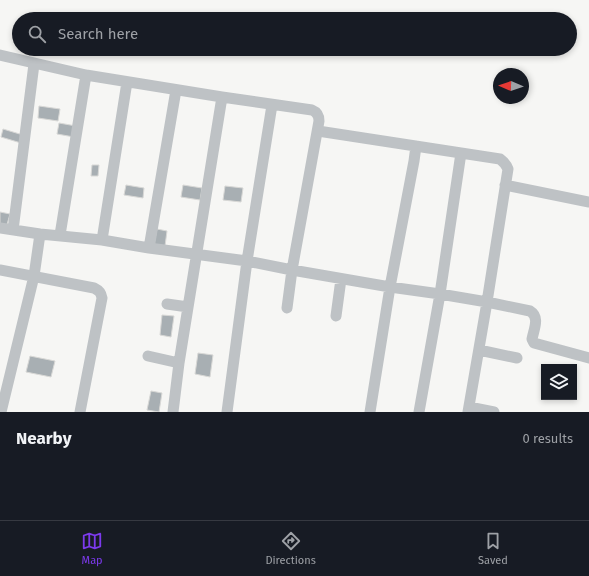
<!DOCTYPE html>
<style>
:root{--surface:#171b24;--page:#242831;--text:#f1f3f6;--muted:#9ea1a6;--line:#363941;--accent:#7c3aed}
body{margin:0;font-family:"Fira Sans",sans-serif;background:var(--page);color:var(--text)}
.controls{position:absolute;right:12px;bottom:12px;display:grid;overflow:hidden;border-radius:0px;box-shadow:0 2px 6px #0003}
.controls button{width:36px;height:36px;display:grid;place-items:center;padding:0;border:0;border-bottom:1px solid var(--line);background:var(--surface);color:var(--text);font:20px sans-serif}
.compass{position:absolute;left:493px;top:68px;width:36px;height:36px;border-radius:50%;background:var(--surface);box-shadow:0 2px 6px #0003;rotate:272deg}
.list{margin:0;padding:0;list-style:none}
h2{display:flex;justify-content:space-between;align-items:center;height:52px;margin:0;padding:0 16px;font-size:17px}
h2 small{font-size:13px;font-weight:400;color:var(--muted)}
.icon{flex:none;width:22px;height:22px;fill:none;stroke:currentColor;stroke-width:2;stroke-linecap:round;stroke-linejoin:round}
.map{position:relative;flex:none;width:589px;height:412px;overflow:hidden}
.search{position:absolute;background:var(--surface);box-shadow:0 2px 6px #0003;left:12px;right:12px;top:12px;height:44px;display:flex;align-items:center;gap:10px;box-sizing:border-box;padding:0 14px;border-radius:22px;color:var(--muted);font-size:15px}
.sheet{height:108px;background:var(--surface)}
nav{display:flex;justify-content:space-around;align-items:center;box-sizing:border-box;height:56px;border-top:1px solid var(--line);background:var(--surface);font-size:11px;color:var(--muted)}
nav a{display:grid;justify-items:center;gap:2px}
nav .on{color:var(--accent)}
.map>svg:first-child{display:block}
.building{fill:#a8afb3;stroke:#d8d8d6}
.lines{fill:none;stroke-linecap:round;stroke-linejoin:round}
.minor{stroke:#bec2c5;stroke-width:11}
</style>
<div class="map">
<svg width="589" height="412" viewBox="0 0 589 412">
<rect width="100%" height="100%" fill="#f6f6f4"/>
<path class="building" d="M39,106L60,109L58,121L38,118Z
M59,123L76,126L74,137L57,134Z
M3,129L23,135L21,143L1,137Z
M92,165H99L98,176H91Z
M126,185L144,188L143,198L124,195Z
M183,185L202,188L200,200L181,197Z
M225,186L243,188L241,202L223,200Z
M0,212L10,214L6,228L0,227Z
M157,229L167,231L165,246L154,244Z
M162,315L174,316L171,337L160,335Z
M198,353L213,355L210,377L195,374Z
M30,356L55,361L51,377L26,372Z
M151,391L162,393L159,412L147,410Z"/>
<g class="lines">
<path class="minor" d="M0,55L86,75L222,97L312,110C317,112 319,116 319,121L292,270L287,308
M272,105L247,261L292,270L390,287L440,294L487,302L530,311C540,317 534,329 532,339L534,343L589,358
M318,131L500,159C504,162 506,164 508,169L487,302L468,412
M505,185L589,202
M0,228L40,234L102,240L149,248L247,261L227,412
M13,230L34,64
M60,235L86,75
M102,240L127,82
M149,248L176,90
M0,270L94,288C100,291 101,293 102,298L80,412
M167,304L188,307
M336,316L341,279
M479,350L517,358
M148,356L179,363
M469,407L494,412
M1,412L34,276L40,234
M173,412L179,363L222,97
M370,412L390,287L414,161L416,146
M419,412L440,294L461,153"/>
</g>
</svg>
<div class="controls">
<button><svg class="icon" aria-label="layers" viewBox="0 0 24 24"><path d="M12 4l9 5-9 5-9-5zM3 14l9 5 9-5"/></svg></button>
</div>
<svg class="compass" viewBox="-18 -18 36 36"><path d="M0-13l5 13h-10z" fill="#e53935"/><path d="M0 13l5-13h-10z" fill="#9ea1a6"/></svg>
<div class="search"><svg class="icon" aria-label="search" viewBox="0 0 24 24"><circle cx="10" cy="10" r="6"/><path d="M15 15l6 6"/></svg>Search here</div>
</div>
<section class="sheet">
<h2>Nearby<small>0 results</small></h2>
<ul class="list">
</ul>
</section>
<nav>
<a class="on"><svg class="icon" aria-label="map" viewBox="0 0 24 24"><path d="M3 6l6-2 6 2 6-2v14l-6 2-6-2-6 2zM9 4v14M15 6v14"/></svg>Map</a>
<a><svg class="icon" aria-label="directions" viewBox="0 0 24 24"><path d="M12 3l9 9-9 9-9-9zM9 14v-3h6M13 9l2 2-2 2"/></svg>Directions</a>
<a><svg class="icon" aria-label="saved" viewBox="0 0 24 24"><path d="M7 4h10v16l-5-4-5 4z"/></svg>Saved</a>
</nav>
